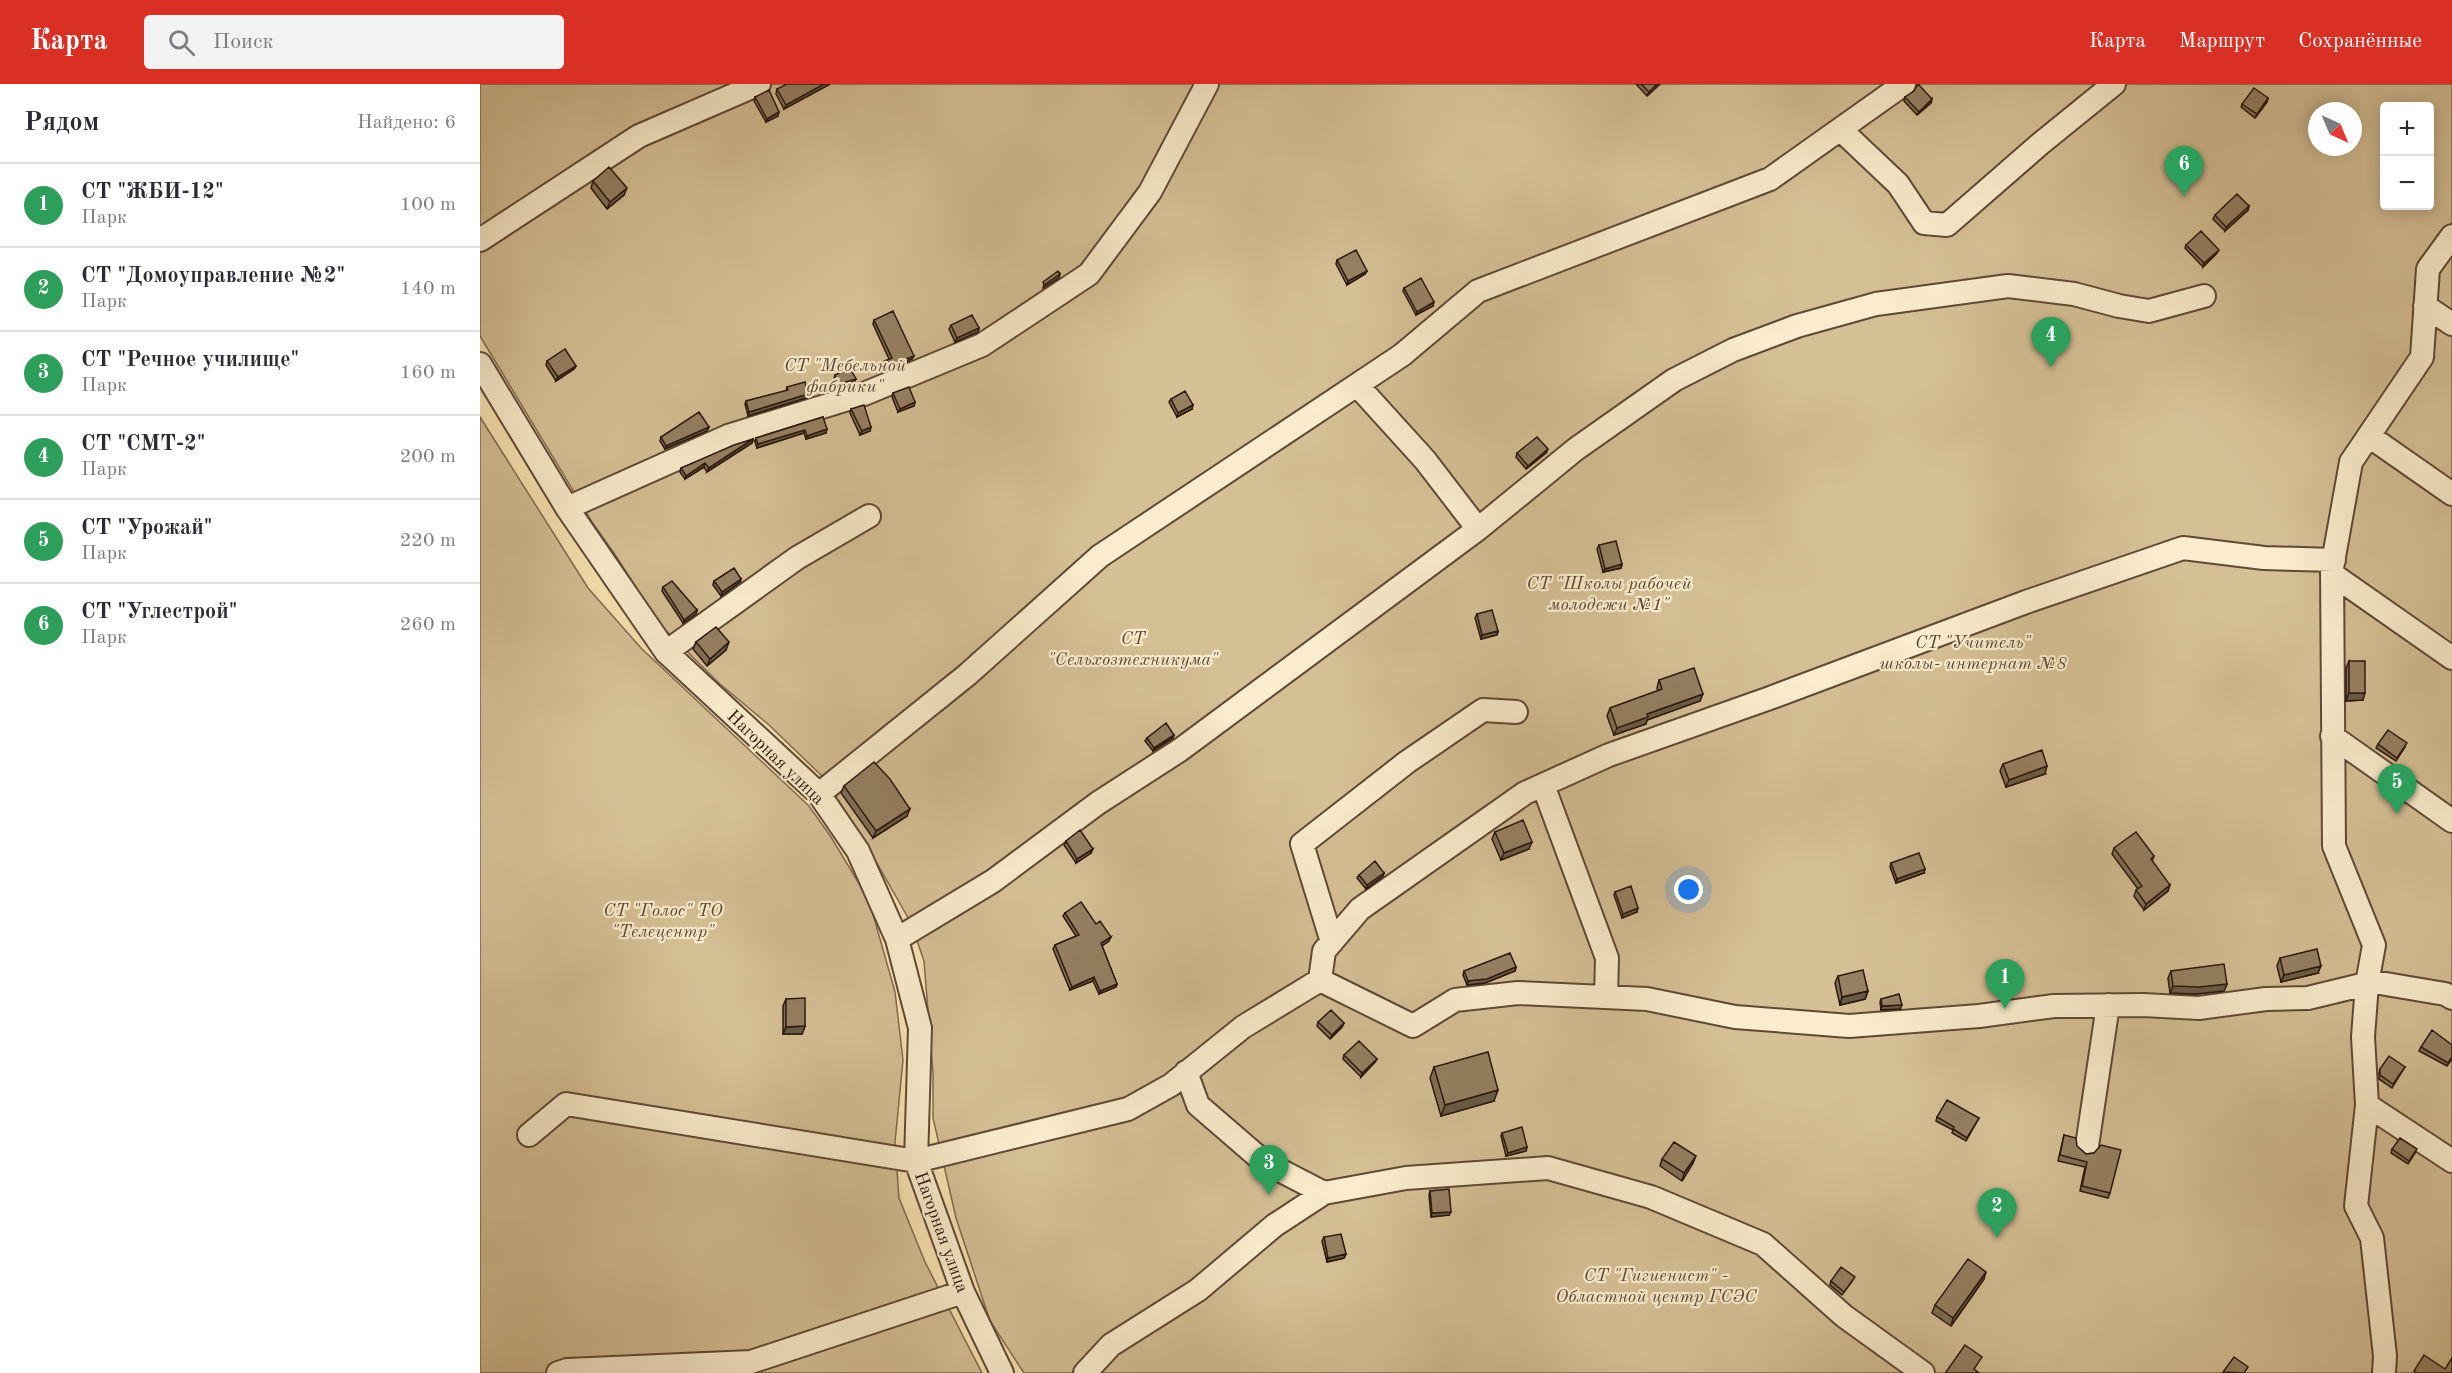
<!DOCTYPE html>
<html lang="ru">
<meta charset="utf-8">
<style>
:root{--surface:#fff;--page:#f2f2f3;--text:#2b2b33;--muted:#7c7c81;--line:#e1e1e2;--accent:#d93025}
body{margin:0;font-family:"Old Standard TT",serif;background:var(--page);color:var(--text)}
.controls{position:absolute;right:18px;top:18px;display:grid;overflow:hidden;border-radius:6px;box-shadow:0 3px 15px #0003}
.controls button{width:54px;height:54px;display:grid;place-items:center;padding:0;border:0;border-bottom:2px solid var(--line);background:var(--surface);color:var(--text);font:30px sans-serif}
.compass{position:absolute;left:1828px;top:18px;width:54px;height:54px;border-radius:50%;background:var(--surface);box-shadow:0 3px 15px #0003;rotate:136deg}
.you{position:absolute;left:1209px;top:806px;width:21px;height:21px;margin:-15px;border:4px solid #fff;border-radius:50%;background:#1a73e8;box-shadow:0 0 0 9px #1a73e833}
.badge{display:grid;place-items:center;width:39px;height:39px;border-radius:50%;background:var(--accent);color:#fff;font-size:20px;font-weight:700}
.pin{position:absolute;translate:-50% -50px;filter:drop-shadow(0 2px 3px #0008)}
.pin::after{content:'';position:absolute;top:32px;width:21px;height:18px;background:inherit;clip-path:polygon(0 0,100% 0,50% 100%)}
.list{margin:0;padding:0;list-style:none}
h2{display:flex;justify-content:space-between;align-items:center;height:78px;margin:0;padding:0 24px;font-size:26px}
h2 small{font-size:20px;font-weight:400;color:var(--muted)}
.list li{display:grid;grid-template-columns:39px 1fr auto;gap:18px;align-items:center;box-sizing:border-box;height:84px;padding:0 24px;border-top:2px solid var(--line)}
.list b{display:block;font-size:22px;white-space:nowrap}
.list p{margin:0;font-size:20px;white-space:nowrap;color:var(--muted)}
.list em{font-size:20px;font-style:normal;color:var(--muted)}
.icon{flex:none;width:33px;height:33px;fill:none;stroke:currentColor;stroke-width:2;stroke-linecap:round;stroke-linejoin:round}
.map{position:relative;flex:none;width:1972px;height:1289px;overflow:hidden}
header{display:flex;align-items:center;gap:36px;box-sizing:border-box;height:84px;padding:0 30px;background:var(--accent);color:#fff}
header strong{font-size:28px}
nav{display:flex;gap:33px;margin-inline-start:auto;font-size:21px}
.search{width:420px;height:54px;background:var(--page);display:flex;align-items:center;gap:15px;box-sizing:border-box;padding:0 21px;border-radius:6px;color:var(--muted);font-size:22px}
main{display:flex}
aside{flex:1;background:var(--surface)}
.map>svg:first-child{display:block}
.green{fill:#d5bf95;stroke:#806a50;stroke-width:1.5;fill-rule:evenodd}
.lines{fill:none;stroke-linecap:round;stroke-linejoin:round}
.minor-casing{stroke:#5e4935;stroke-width:26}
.minor{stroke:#faeccc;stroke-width:22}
.wall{fill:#806e54;stroke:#2a160c;stroke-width:1.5}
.shaded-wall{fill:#685a45;stroke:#2a160c;stroke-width:1.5}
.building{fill:#958062;stroke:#2a160c;stroke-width:1.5}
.labels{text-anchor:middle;stroke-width:4.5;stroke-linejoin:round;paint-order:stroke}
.park-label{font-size:18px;font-style:italic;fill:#5d4935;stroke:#faeccc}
.street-label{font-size:18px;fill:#2a160c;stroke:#faeccc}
</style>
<header>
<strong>Карта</strong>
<div class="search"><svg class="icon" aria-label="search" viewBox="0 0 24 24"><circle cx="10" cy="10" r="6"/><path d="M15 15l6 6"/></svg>Поиск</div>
<nav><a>Карта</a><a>Маршрут</a><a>Сохранённые</a></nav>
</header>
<main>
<aside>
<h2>Рядом<small>Найдено: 6</small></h2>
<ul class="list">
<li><span class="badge" style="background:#2e9e5b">1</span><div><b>СТ &quot;ЖБИ-12&quot;</b><p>Парк</p></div><em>100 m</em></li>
<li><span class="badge" style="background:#2e9e5b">2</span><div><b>СТ &quot;Домоуправление №2&quot;</b><p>Парк</p></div><em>140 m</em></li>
<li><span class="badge" style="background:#2e9e5b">3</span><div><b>СТ &quot;Речное училище&quot;</b><p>Парк</p></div><em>160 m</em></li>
<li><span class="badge" style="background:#2e9e5b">4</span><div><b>СТ &quot;СМТ-2&quot;</b><p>Парк</p></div><em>200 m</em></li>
<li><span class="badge" style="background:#2e9e5b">5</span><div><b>СТ &quot;Урожай&quot;</b><p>Парк</p></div><em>220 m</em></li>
<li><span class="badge" style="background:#2e9e5b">6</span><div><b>СТ &quot;Углестрой&quot;</b><p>Парк</p></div><em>260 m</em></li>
</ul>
</aside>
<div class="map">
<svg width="1972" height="1289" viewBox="0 0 1972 1289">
<rect width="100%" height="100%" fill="#f8e2b1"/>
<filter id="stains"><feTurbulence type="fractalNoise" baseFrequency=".00333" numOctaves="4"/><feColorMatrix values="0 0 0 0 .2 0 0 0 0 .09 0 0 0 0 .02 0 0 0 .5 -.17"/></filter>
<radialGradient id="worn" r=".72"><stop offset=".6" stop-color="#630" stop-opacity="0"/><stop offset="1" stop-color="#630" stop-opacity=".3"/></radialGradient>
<path class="green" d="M0,0H1972V1289H544L510,1237L476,1134L453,1034V989L444,877L431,839L378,746L343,693L289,641L240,600L180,541L136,472L112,438L0,252ZM1904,22H1950V122H1904ZM1837,27H1873V63H1837Z
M0,333L108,504L161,564L329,722L351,753L389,816L415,908L423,976L415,1058L419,1114L445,1178L502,1289H0Z"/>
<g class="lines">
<defs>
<path id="minor" d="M1361,46L1418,100L1444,139L1467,141L1560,60L1634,0
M1972,152L1948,185L1942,273L1871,378L1852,484L1854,762L1894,861L1887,900L1883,953L1887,1021L1972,1077
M0,156L159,52L279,0
M1945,222L1972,240
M0,280L87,424L186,568L339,710L378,767L417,855L440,944L436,1077L483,1208L522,1289
M877,301L945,376L998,445
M1889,352L1972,410
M87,424L248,352L384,310L502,261L609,190L670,108L727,0
M1852,490L1972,574
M186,568L317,474L389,432
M1852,652L1972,737
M1063,701L1127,874L1126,913
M339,710L487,591L620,472L922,271L998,207L1290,95L1424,0
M417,855L513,797L618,719L700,666L998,445L1096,365L1194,296L1253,266L1317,242L1396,220L1528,202L1594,210L1639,222L1669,227L1724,212
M852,858L822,760L927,678L1003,626L1036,628
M840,896L844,867L880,825L1045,709L1129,671L1290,614L1546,518L1703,464L1784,474L1854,476
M706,988L718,1021L784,1078L844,1109L926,1094L1068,1084L1171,1113L1283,1160L1364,1232L1443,1289
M1887,1021L1876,1122L1892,1154L1905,1272L1904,1289
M49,1051L86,1020L436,1077L648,1025L691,1001L763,943L840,896L933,942L975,916L1038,909L1167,915L1255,933L1369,942L1499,932L1574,922L1663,921L1719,924L1786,915L1828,914L1894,898L1965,910L1972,914
M1607,1062L1628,921
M78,1289L87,1286L271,1278L483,1208
M605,1289L631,1261L718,1206L795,1141L844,1109"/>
</defs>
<use href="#minor" class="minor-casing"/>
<use href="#minor" class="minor"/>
</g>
<path class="wall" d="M350,0L304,25L296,10L297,5Z
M1156,0H1180L1167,12Z
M275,13L298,32L286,38L274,17Z
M1425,13L1451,19L1437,31L1424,17Z
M1788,14L1787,18L1775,34L1761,23L1762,20Z
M113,97L144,111L127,125L111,104Z
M1769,122L1768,126L1745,147L1733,135L1735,131Z
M1706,161L1737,169L1723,183L1705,164Z
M857,176L887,187L885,190L867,201L856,180Z
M924,204L953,222L936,231L923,207Z
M394,236L432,275L402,288L400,282L401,279L409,275L393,240Z
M471,241L499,244L498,248L475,258L469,245Z
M67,277L96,282L94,285L76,297L66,281Z
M355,291L374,299L358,304L354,295Z
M307,303L326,314L268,332L265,320L266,317L306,307Z
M413,309L435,318L434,322L418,328L412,313Z
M691,315L712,325L697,333L689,318Z
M371,325L390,347L380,351L370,329Z
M343,333L346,349L326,355L324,349L277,364L275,358L276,354Z
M229,343L227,347L185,365L180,357L181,353Z
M273,355L272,359L227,388L224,383L205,395L200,388L201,384Z
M1037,369H1066L1046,385L1036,373Z
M1119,461L1142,480L1141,484L1123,488L1117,465Z
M234,497L260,498L241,512L233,501Z
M183,503L217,526L216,530L203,539L182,507Z
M997,530L1018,547L1017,551L1001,555L995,534Z
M216,558L246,566L227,582L213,565Z
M1869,577L1883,616L1866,617V584Z
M1179,596L1220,617L1167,636L1166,640L1134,651L1127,632L1130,624L1178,607L1177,604Z
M694,651L693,654L673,667L665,657L667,654Z
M1898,660L1925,663L1916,677L1896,664Z
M1523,680L1565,690L1526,703L1520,687Z
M364,702L427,732L393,754L361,709Z
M1015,748L1049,765L1021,776L1012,755Z
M586,757L611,769L596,779L584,761Z
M1634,764L1674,772L1672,778L1688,807L1664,826L1654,812L1656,806L1658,805L1632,770Z
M1411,779L1444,789L1416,799L1410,783Z
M904,789L903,792L886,805L877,794L879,791Z
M1135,808L1157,828L1142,834L1134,811Z
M585,829L616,840L629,857L622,862L637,900L636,903L619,910L613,897L590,906L573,865L575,861L596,852L583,832Z
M1800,874L1838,889L1801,898L1797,882Z
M1036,883L1035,887L1005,899L987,901L983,891L984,887Z
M1691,887L1747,900L1744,907L1716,910L1690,909L1688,894Z
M1358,892L1388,907L1385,915L1360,921L1355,899Z
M306,915L325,942L322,950H303V922Z
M1401,915L1420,925L1401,926L1400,918Z
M838,938L864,939L862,943L850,955L837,942Z
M1972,961V975L1967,982L1939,967L1941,963Z
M864,971L897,975L895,978L881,993L863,975Z
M954,983L1014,1017L961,1032L950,994Z
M1925,983L1923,986L1912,1004L1899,995V989L1900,985Z
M1457,1033L1499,1034L1486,1057L1472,1049L1473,1046L1456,1037Z
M1022,1049L1047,1063L1046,1067L1026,1072L1021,1052Z
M1584,1051L1606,1070L1614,1069L1630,1109L1628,1114L1600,1107L1605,1083L1578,1077Z
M1912,1065L1935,1069L1928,1080L1911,1069Z
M1182,1075L1213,1079L1202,1097L1180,1082Z
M950,1107L969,1131L951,1133L949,1111Z
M844,1153L866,1170L864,1174L847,1178L842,1157Z
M1504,1195L1471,1242L1452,1229L1455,1221Z
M1373,1196L1362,1211L1350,1201L1351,1197Z"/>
<path class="shaded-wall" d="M344,0H350L304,25L306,21Z
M1177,0H1180L1167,12L1169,8Z
M1788,14L1787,18L1775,34L1777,30Z
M1452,15L1451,19L1437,31L1439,28Z
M299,28L298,32L286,38L287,35Z
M147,104L144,111L127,125L130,118Z
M1769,122L1768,126L1745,147L1746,143Z
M1739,166L1737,169L1723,183L1724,179Z
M887,187L885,190L867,201L868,197Z
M580,190L579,194L563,204L564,201Z
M954,218L953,222L936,231L937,228Z
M499,244L498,248L475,258L477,254Z
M434,272L432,275L402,288L403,284Z
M96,282L94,285L76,297L78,293Z
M376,295L374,299L358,304L359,300Z
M328,310L326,314L268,332L269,328Z
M435,318L434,322L418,328L420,325Z
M713,321L712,325L697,333L698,329Z
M229,343L227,347L185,365L186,362Z
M391,343L390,347L380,351L382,347Z
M347,345L346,349L326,355L327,352Z
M325,346L324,349L277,364L278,360Z
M273,355L272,359L227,388L229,384Z
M1068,365L1066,369L1046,385L1048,382Z
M225,379L224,383L205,395L206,392Z
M1142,480L1141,484L1123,488L1125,485Z
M261,495L260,498L241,512L242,508Z
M217,526L216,530L203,539L204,536Z
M1018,547L1017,551L1001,555L1002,551Z
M249,558L246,566L227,582L230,575Z
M1869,609H1885L1883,616L1866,617Z
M1223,610L1220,617L1167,636L1166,640L1134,651L1137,644L1167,630Z
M694,651L693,654L673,667L674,664Z
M1567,682L1565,690L1526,703L1529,696Z
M430,725L427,732L393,754L396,747Z
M1052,758L1049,765L1021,776L1024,769Z
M613,765L611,769L596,779L597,775Z
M1445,785L1444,789L1416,799L1417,795Z
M904,789L903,792L886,805L887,801Z
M1690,801L1688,807L1664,826L1666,820Z
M1158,824L1157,828L1142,834L1143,830Z
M631,853L629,857L620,863L621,859Z
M1841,882L1838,889L1801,898L1804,891Z
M1036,883L1035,887L1005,899L987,901L988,897Z
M614,893L613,897L590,906L592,903Z
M637,900L636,903L619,910L620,907Z
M1747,900L1744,907L1716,910L1690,909L1693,902Z
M1388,907L1385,915L1360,921L1362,913Z
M1422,921L1420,925L1401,926L1402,922Z
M864,939L862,943L850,955L852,951Z
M325,942L322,950H303L306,943Z
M897,975L895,978L881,993L882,989Z
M1018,1006L1014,1017L961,1032L965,1021Z
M1047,1063L1046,1067L1026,1072L1028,1069Z
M1216,1072L1213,1079L1202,1097L1204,1089Z
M971,1128L969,1131L951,1133L952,1129Z
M866,1170L864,1174L847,1178L848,1174Z
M1506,1188L1504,1195L1471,1242L1473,1234Z"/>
<path class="building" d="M307,0H344L306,21L297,5Z
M1161,0H1177L1169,8Z
M1438,0L1452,15L1439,28L1425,13L1434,7Z
M1774,4L1788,14L1777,30L1762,20Z
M289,6L299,28L287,35L275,13Z
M129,83L147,104L130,118L113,97Z
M1757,110L1769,122L1746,143L1735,131Z
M1721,147L1739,166L1724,179L1706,161Z
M876,166L887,187L868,197L857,176Z
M578,187L580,190L564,201L563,198Z
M941,194L954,218L937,228L924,204Z
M413,227L434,272L403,284L401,279L412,274L394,236Z
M492,231L499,244L477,254L471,241Z
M85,265L96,282L78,293L67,277Z
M370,284L376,295L359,300L355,291Z
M325,298L328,310L269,328L266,317L308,306L307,303Z
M429,303L435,318L420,325L413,309Z
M705,307L713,321L698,329L691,315Z
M384,321L391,343L382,347L371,325Z
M219,328L229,343L186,362L181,353Z
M343,333L347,345L327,352L325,346L278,360L276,354Z
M1057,353L1068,365L1048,382L1037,369Z
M273,355L229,384L225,379L206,392L201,384L254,361Z
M1136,457L1142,480L1125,485L1119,461Z
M254,484L261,495L242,508L234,497Z
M192,497L217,526L204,536L183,503Z
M1012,526L1018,547L1002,551L997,530Z
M236,543L249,558L230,575L216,558Z
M1869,577H1885V609H1869Z
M1214,584L1223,610L1167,630L1168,633L1137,644L1130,624L1182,605L1179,596Z
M686,639L694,651L674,664L667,654Z
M1908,646L1927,659L1917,674L1898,660Z
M1562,666L1567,682L1529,696L1523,680Z
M394,678L410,695L430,725L396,747L364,702Z
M1043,736L1052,758L1024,769L1015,748Z
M600,746L613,765L597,775L586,757Z
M1656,748L1674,772L1671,775L1690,801L1666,820L1656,806L1662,802L1634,764Z
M1439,769L1445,785L1417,795L1411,779Z
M895,777L904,789L887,801L879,791Z
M1151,802L1158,824L1143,830L1135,808Z
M601,818L616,840L620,837L631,853L621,859L637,900L620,907L614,893L592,903L575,861L599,851L585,829Z
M1837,865L1841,882L1804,891L1800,874Z
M1030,869L1036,883L1007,895L988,897L984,887Z
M1744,880L1747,900L1719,903L1693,902L1691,887Z
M1383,886L1388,907L1362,913L1358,892Z
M1419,910L1422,921L1402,922L1401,915Z
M325,914V942L306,943V915Z
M851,926L864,939L852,951L838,938Z
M1952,946L1972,961V973L1968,979L1941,963Z
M879,957L897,975L882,989L864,971Z
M1008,968L1018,1006L965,1021L954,983Z
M1909,972L1925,983L1913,1000L1900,991V985Z
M1467,1016L1499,1034L1487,1054L1473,1045L1474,1043L1457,1033Z
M1042,1043L1047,1063L1028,1069L1022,1049Z
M1584,1051L1596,1054L1597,1062L1606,1070L1614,1069L1621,1061L1641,1066L1630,1109L1602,1102L1607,1078L1580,1071Z
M1920,1054L1937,1065L1929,1077L1912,1065Z
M1194,1058L1216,1072L1204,1089L1182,1075Z
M969,1105L971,1128L952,1129L950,1107Z
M861,1150L866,1170L848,1174L844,1153Z
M1488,1175L1506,1188L1473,1234L1455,1221Z
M1361,1183L1375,1193L1364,1208L1351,1197Z
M1485,1261L1502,1273L1494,1285L1499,1289H1467L1466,1288Z
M1944,1271L1965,1285L1972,1274V1289H1936L1934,1287Z
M1754,1273L1768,1283L1764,1289L1743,1288Z"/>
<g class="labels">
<g class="park-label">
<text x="365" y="287">СТ "Мебельной<tspan x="365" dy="21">фабрики"</tspan></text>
<text x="1129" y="505">СТ "Школы рабочей<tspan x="1129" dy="21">молодежи №1"</tspan></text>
<text x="653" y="560">СТ<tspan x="653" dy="21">"Сельхозтехникума"</tspan></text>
<text x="1493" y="564">СТ "Учитель"<tspan x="1493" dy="21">школы- интернат №8</tspan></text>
<text x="183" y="832">СТ "Голос" ТО<tspan x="183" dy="21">"Телецентр"</tspan></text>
<text x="1176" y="1197">СТ "Гигиенист" -<tspan x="1176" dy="21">Областной центр ГСЭС</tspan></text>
</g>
<g class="street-label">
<text transform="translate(296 673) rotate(44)" y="6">Нагорная улица</text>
<text transform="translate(462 1148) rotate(70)" y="6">Нагорная улица</text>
</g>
</g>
<rect width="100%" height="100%" filter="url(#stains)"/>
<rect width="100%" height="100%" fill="url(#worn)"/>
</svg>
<div class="controls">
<button>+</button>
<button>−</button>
</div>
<svg class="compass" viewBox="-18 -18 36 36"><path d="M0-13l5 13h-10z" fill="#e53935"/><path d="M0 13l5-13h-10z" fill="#7c7c81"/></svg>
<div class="you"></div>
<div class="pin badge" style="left:1525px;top:925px;background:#2e9e5b">1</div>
<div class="pin badge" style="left:1517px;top:1154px;background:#2e9e5b">2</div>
<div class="pin badge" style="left:789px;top:1111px;background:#2e9e5b">3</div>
<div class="pin badge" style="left:1571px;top:283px;background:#2e9e5b">4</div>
<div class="pin badge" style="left:1917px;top:730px;background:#2e9e5b">5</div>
<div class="pin badge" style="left:1704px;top:112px;background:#2e9e5b">6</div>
</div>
</main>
